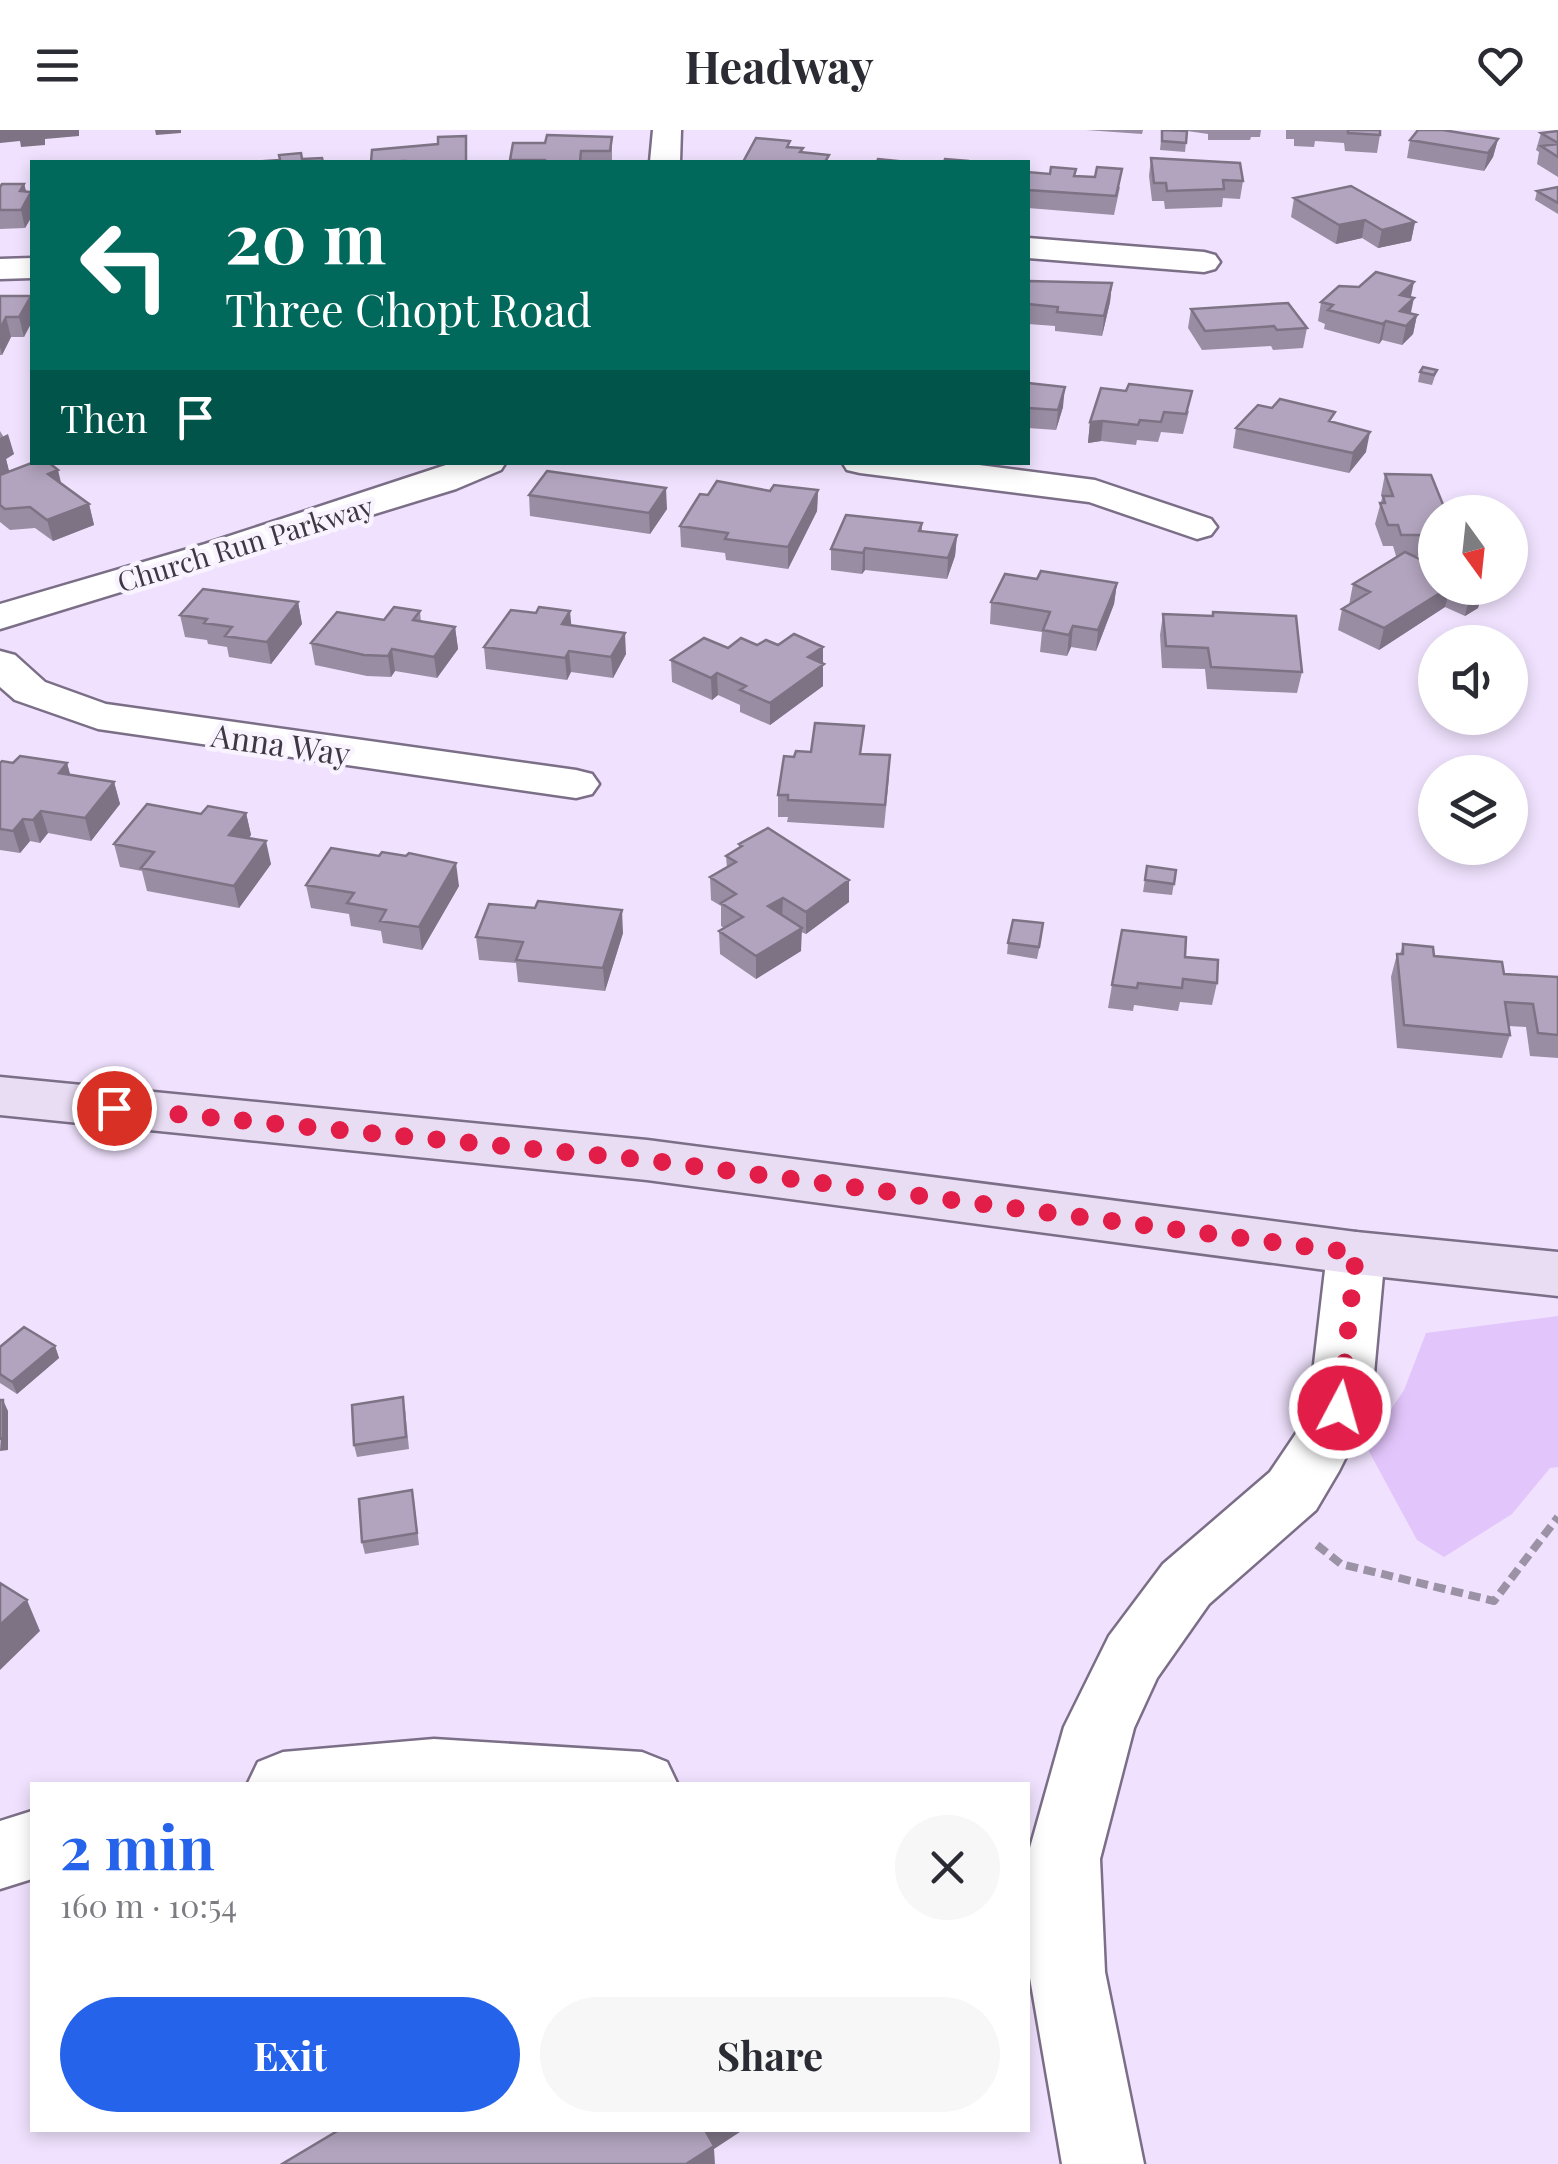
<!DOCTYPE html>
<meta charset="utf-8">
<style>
body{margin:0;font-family:"Playfair Display",serif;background:#f7f7f7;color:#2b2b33;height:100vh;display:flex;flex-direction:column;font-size:38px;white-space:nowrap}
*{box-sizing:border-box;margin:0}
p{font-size:32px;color:#7c7c81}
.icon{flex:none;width:55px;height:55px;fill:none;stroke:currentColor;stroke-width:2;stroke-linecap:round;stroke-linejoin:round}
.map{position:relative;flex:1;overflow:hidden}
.panel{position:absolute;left:30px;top:1652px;width:1000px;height:350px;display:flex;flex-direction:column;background:#fff;border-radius:0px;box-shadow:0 5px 15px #0003}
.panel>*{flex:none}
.hud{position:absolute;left:30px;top:30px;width:1000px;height:305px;border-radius:0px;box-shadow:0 5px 15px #0003;background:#00695c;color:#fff;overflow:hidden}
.needle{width:65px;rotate:165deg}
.tools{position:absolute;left:1418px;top:365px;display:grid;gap:20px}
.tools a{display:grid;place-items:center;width:110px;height:110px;border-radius:50%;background:#fff;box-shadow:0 5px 15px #0003;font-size:50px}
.pin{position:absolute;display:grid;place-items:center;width:85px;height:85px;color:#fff;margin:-42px;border:5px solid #fff;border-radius:50%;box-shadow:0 2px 10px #0007}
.me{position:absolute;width:110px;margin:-55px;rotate:6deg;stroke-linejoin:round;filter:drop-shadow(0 0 8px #0008)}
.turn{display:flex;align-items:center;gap:35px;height:210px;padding:0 30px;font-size:45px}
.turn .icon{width:130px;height:130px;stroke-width:2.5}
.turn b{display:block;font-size:70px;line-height:85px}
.then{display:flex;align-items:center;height:95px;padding:0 30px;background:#0003;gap:20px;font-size:38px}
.round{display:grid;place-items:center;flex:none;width:105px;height:105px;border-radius:52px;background:#f7f7f7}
.summary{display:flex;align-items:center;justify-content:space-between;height:170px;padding:0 30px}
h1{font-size:60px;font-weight:700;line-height:75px;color:#2563eb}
.action{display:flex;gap:20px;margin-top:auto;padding:20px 30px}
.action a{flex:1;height:115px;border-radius:60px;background:#2563eb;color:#fff;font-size:40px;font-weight:700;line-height:115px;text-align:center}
.action a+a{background:#f7f7f7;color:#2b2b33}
header{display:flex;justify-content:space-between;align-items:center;height:130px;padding:0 30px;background:#fff;font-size:45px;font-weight:700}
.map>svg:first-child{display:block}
</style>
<header><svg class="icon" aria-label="menu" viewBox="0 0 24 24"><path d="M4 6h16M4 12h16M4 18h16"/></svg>Headway<svg class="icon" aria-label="heart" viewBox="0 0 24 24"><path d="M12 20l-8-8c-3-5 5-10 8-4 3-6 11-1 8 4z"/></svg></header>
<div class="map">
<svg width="1558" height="2034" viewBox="0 0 1558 2034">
<rect width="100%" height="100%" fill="#f0e2fe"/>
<path fill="#e2c5fb" d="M1558,1186V1337L1550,1338L1512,1384L1444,1427L1417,1410L1366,1316L1404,1260L1426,1203Z"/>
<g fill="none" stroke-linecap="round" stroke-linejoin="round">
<g stroke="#7b6e87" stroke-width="5">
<path id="street" d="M653,0H681L680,32H650Z
M1028,108L1204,122L1215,125L1220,132L1215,139L1204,142L1028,128Z
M32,128V148L0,149V129Z
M455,332H506L501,340L456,359L0,499V474L205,414Z
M842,332H956L1095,350L1211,389L1217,397L1211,405L1197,409L1089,372L860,343L847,340Z
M0,521L15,525L45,552L106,574L576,640L592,644L599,654L592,664L576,668L98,599L15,570L0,557Z
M1356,1102L1376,1108L1385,1123L1371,1277L1339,1341L1316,1380L1209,1474L1157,1548L1134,1598L1100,1729L1105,1842L1144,2034H1062L1029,1842L1028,1725L1064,1597L1109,1506L1163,1434L1270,1342L1295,1305L1309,1277L1327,1123L1336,1108Z
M434,1609L642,1622L667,1632L678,1655H247L258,1632L283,1622Z
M32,1681V1749L0,1759V1691Z"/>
</g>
<g stroke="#7b6e87" stroke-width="5">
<path id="secondary" d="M0,947L647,1010L1356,1102L1558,1122V1166L1356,1144L647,1050L0,985Z"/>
</g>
<path stroke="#9c92a6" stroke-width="8" stroke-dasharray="12 6" stroke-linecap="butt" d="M1317,1415L1341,1434L1494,1471L1558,1387"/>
<use href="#street" fill="#fff" fill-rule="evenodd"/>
<use href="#secondary" fill="#e9ddf4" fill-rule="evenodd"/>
</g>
<path fill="#998da3" d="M1086,0H1143L1142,4Z
M1162,0H1261L1260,7H1251L1250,10H1208V4L1187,1L1185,22L1160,20Z
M1286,0H1380V5L1377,23L1345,21L1344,13L1315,11L1314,17L1294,16V9H1286Z
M1558,1V47L1537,34L1539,22L1536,20L1541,3Z
M612,7V32H511L510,30L545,13Z
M1498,9L1493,27L1484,41L1407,28L1410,10Z
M1151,28L1243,51L1240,69L1223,68L1222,77L1165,79L1164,71H1152L1149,46Z
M1028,42L1075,46L1120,57L1114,85L1028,78Z
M24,54L26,61L31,62L32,86L25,98L0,99V57Z
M1558,57V84L1535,70L1537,61Z
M1294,68L1415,92L1411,111L1378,118L1362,108L1336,114L1291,87Z
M1028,153H1112L1110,172L1102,206L1055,201V196L1028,194Z
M0,166L32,172L24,207H11L2,225H0Z
M1410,167V183L1417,185L1413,204L1402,215L1382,210L1379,214L1324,199L1325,194L1318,191L1321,172Z
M1191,179L1307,198L1303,218L1273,220L1271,216L1202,220L1188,198Z
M1437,240L1432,255L1418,252L1420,242Z
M1028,253L1063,277L1056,300L1028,298Z
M1101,258L1189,281L1183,304L1161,302L1158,312L1137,310L1136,315L1101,311L1088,313L1090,292Z
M1333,293L1366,322L1349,343L1233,318L1236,298Z
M0,301L14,324L6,329L9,341L62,354L89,374L94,395L53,411L35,398L10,400L0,392Z
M1385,344L1435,382V426H1413L1435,458H1483L1478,478L1465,486L1445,477L1379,520L1338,500L1342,479L1349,475L1353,454L1399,426H1396L1393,416H1383L1375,394L1382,368L1381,365Z
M818,360L817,381L788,439L726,430L725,423L681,417L680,396L708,365Z
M529,365L667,379L650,404L530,386Z
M922,393V401L957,405L955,426L947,449L865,440L862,444L831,440V419Z
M1037,449L1117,453L1114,474L1096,521L1071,517L1067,526L1040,522L1042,502L990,494L991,472Z
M298,472L302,494L271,534L229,527L227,517L208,514L207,510L185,507L180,485Z
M420,481L421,492L455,497L458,519L437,548L395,541L391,547L367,546L315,535L311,513L384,490Z
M1163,484L1302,542L1297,563L1207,559L1205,539L1162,538L1160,505Z
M572,495L626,524L613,548L571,542L567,550L486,539L484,517Z
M778,515L823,517V556L770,595L740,582V575L718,565L712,570L672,552L671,530L728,518Z
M1435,586V588H1472L1452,599L1434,589Z
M862,624L889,647L884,698L787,692L788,687H778V665Z
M0,633H67L70,645L114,652L120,674L91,711L48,703L40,713L30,711L20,723L0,720Z
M246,683L251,705L249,708L271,734L239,778L147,761L142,741L120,737L114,714L201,684Z
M739,714L849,750V772L806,804L801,802V821L756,849L720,824L719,801L724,798L721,796V776L711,770L710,747L727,738L726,726L739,718Z
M1147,736L1176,740L1172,765L1143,762Z
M306,755L459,756L422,820L383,813L381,801L351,796L349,784L311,778Z
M623,803L605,861L518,852L516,833L479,830L476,807Z
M1042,805L1037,829L1007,824L1008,813Z
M1403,814L1434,826L1504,844L1558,847V928L1530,926L1526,897L1508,896L1510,905L1502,928L1397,918L1391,847L1397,824H1400Z
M1185,827L1217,853L1212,875L1180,872L1178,881L1134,875L1133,881L1108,878L1112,855Z
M55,1216L59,1228L17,1264L0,1253V1217Z
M405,1279L409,1319L357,1327L354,1315Z
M414,1371L419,1415L365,1424L362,1412Z"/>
<path fill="#7d7385" d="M0,0H79V6L45,9V15L21,17L20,11L0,13Z
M155,0H181V3L156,5Z
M1498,9L1493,27L1484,41L1488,23Z
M24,54L28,68L31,62L32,66V86L25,98L21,80L20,61Z
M1365,90L1362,108L1336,114L1339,95Z
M1415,92L1411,111L1378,118L1382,100Z
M1414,152L1410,171L1400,165Z
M1112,153L1110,172L1102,206L1104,186Z
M31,166L32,192L24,207L19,187Z
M1414,168L1410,187L1400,181Z
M1417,185L1413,204L1402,215L1406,196Z
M6,187L11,207L2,225L0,217V199Z
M1386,191L1382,210L1379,214L1383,194Z
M1065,257L1063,277L1056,300L1058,280Z
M1103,291L1101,311L1088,313L1090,292Z
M1370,302L1366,322L1349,343L1353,323Z
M8,304L14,324L6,329L9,341L0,346V308Z
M58,340L63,361L48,344Z
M666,358L667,379L650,404L649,383Z
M818,360L817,381L788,439V417Z
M89,374L94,395L53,411L47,390Z
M957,405L955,426L947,449L948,428Z
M865,418V440L862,444L863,423Z
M1117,453L1114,474L1096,521L1098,500Z
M1448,458H1450L1445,477L1379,520L1384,498Z
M1483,458L1478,478L1465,486L1470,465Z
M298,472L302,494L271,534L267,512Z
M570,481L572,502L562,494Z
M1073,496L1071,517L1067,526L1069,505Z
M455,497L458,519L437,548L434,527Z
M625,503L626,524L613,548L611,527Z
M823,517V556L770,595V573L808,527Z
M392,519L395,541L391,547L388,526Z
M569,521L571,542L567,550L565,528Z
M717,543L718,565L712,570L711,548Z
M1454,588H1472L1452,599Z
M67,633L73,655L59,643Z
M114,652L120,674L91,711L85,688Z
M41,681L48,703L40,713L33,690Z
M246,683L251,705L234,727L229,705Z
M23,689L30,711L20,723L13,701Z
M266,711L271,734L239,778L234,756Z
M456,733L459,756L422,820L419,797Z
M849,750V772L806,804V782Z
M783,768L782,791L768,776Z
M622,780L623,803L605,861L603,838Z
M802,798L801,821L756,849V826Z
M55,1216L59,1228L17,1264L12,1252Z
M3,1270L8,1281V1320L0,1321Z
M27,1470L40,1501L0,1540V1495Z
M702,2000H743L714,2019L715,2034H686Z"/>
<path fill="#b2a4be" stroke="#7d7385" stroke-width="2.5" d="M1162,0L1187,1L1186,13L1162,11Z
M1348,0H1380V5L1348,3Z
M1418,0H1443L1498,9L1488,23L1410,10Z
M1558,1V13L1541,3Z
M547,5L612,7L610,21H581L580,32H545V30H510L513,13H545Z
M466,6V32H405V31L371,32L372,20L438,14V7Z
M756,8L790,11L787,17L803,18L800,22L829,25L825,32H743Z
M1558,14V27L1541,16Z
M301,23L302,29L322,28L323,32H252L280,30L279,25Z
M1151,28L1240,33L1243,51L1223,50L1224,59L1167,61L1166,53H1154Z
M878,29L907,32H877Z
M945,29L968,31V32H944Z
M1051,37L1076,39L1074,46L1095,47L1097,37L1122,39L1116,66L1028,60V42L1050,44Z
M2,54H24L20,61L31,62L21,80H0V57Z
M1351,56L1415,92L1382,100L1365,90L1339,95L1294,68Z
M1558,57V73L1537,61Z
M1376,142L1414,152L1400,165L1414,168L1400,181L1417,185L1406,196L1386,191L1383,194L1328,180L1333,175L1321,172L1339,156L1359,157Z
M1028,151L1112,153L1104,186L1057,182L1058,177L1028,174Z
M0,166H31L19,187H6L0,199Z
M1288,173L1307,198L1277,200L1274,196L1205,201L1191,179Z
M1423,237L1437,240L1434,245L1420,242Z
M1028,253L1065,257L1058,280L1028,278Z
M1129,254L1192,261L1186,284L1164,282L1161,292L1140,290L1138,295L1103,291L1090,292L1101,258L1126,261Z
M1280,269L1335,282L1329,291L1370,302L1353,323L1236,298L1258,275L1272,278Z
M34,332H48L58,340L48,344L89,374L47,390L30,377L5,379L0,375V345Z
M547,341L666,358L649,383L529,365Z
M1385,344L1431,345L1446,382H1435V405H1401L1398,395H1388L1380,373H1385L1383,366H1393Z
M717,351L770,361L774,355L818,360L788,417L725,409L728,403L680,396L700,364L708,365Z
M846,385L922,393L919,401L957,405L948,428L865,418L863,423L831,419Z
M1405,422L1435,436V458H1448L1384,498L1342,479L1370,462L1353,454Z
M1041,441L1117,453L1098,500L1073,496L1069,505L1043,500L1050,482L991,472L1005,444L1037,449Z
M1454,458H1482L1470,465Z
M203,459L298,472L267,512L225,506L232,497L204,493L207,489L180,485Z
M394,477L420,481L413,490L455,497L434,527L392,519L388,526L364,525L311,513L337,482L384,490Z
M539,477L570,481L562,494L625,503L611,527L569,521L565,528L484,517L511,480L536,483Z
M1213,482L1296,486L1302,542L1211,537L1208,518L1166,516L1163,484L1213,486Z
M794,504L823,517L808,527L824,534L770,573L740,560L746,556L717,543L711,548L671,530L704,508L728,518L741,508L757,515L766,510L778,515Z
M815,593L864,596L860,624L890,625L885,675L788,670V665H778L784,626L794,627L796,621L811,622Z
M20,626L67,633L59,643L114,652L85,688L41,681L33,690L23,689L13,701L0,699V633L2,631L13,633Z
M147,674L201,684L208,676L246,683L229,705L266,711L234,756L141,738L154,722L114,714Z
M768,698L849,750L806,782L783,768L768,776L802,798L756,826L719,801L743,787L721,773L736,764L710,747L736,732L726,726L742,716L739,714Z
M331,718L379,726L382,722L406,726L409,723L456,733L419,797L380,791L386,780L347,773L354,763L306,755Z
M1147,736L1176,740L1174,754L1145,750Z
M538,771L622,780L603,838L516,830L523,812L476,807L489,774L535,778Z
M1013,790L1043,793L1039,817L1008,813Z
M1122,800L1186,807L1185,827L1218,830L1217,853L1183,849L1182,858L1138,853L1137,858L1112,855Z
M1403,814L1433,817L1434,826L1502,832L1504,844L1558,847V905L1538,903L1533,874L1505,872L1510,905L1404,895L1397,824H1403Z
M24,1197L55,1216L12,1252L0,1244V1217Z
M403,1267L406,1307L354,1315L352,1275Z
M0,1270H3V1308L0,1309Z
M412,1360L417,1403L362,1412L359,1369Z
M0,1453L27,1470L0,1495Z
M339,2000H705L714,2016L686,2034H282Z"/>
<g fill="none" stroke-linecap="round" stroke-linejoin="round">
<path stroke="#e11d48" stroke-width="18" stroke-dasharray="0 32.4" d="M114,978L647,1030L1356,1123L1340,1278"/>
</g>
<g text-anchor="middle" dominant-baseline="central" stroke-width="9" stroke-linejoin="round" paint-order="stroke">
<g font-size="28" fill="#3e3843" stroke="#f9f3ff">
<text transform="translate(245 413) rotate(-17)">Church Run Parkway</text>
</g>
<g font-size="32" fill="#3e3843" stroke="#f9f3ff">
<text transform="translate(281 613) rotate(8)">Anna Way</text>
</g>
</g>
</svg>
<div class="tools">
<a><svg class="needle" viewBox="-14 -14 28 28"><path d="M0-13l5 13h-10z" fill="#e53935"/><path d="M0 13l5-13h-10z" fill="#7c7c81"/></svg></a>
<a><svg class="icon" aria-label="sound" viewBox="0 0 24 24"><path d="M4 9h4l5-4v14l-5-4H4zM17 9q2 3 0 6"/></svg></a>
<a><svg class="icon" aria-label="layers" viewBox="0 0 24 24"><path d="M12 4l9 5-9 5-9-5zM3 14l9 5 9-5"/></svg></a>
</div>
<div class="pin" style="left:114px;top:978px;background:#d93025"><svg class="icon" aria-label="arrive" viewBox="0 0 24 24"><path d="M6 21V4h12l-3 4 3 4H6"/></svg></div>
<svg class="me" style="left:1340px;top:1278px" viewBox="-20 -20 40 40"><circle r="17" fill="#e11d48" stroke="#fff" stroke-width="3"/><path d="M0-11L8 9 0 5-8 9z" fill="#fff"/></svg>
<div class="hud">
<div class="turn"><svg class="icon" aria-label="left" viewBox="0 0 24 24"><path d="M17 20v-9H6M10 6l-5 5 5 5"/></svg><div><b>20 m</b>Three Chopt Road</div></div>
<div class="then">Then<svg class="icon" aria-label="arrive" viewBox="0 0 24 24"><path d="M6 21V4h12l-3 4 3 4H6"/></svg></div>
</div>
<section class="panel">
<div class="summary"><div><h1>2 min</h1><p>160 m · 10:54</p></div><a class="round"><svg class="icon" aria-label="close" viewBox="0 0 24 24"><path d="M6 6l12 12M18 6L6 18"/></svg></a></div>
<div class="action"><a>Exit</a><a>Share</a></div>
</section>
</div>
